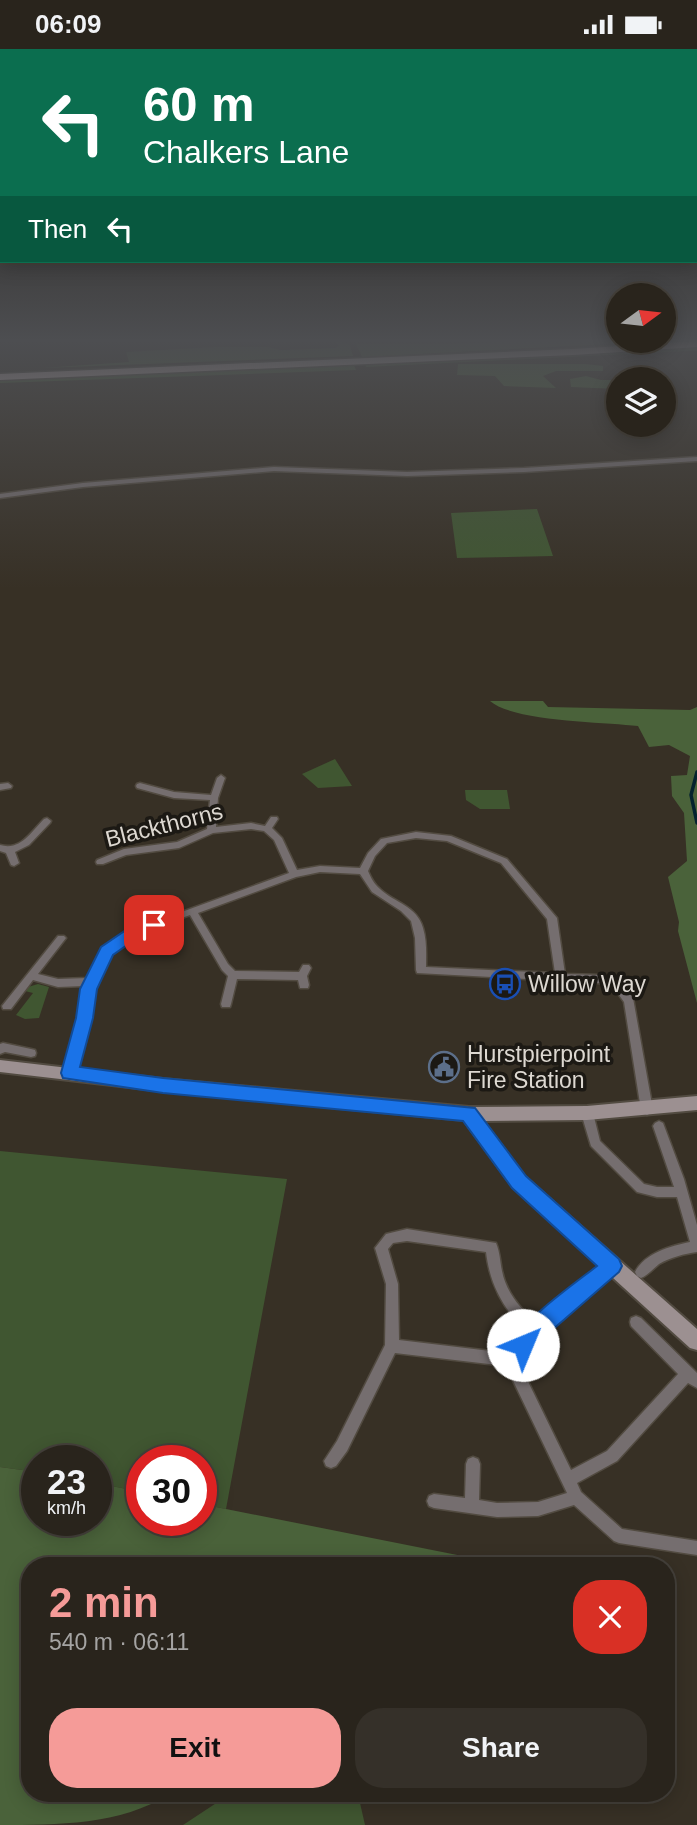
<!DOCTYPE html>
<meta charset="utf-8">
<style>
body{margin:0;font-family:Helvetica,sans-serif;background:#353029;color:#f1f3f6;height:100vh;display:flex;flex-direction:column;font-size:26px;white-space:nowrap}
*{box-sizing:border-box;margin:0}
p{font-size:23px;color:#a5a4a3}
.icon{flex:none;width:38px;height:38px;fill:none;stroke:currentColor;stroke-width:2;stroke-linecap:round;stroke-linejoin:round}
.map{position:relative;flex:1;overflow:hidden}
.details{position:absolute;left:21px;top:1508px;width:654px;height:245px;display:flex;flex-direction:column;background:#29241c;border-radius:28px;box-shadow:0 4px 18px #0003,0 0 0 2px #45413b}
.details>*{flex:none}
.hud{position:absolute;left:0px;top:0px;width:698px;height:214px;box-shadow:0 4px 18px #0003,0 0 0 2px #45413b;background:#0b6e4f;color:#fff;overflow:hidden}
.needle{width:46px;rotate:75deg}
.controls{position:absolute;left:606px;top:234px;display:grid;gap:14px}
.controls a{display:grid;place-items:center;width:70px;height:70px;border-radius:50%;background:#29241c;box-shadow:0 4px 18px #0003,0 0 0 2px #45413b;font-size:35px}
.speed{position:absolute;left:21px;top:1396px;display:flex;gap:14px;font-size:35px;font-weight:700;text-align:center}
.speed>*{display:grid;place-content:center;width:91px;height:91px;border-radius:50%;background:#29241c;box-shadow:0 4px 18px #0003,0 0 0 2px #45413b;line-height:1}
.speed small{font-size:18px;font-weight:400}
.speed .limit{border:10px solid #d22;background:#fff;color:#111}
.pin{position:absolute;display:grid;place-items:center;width:60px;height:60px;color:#fff;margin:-30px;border-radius:14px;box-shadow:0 4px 10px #0006}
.me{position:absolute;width:77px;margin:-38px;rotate:45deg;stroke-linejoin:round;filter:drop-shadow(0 0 5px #0008)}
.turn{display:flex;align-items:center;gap:24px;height:147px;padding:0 28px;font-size:32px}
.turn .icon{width:91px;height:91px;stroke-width:2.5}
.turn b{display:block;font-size:49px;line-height:60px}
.then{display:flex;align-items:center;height:66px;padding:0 28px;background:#0003;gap:14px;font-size:26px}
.round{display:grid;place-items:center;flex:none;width:74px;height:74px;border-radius:28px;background:#353029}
.head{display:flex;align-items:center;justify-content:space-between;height:119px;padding:0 28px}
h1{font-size:42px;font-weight:700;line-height:52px;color:#f59b98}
.action{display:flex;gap:14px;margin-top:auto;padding:14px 28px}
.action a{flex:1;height:80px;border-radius:28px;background:#f59b98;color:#111;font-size:28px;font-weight:700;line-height:80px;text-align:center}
.action a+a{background:#353029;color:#f1f3f6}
.status{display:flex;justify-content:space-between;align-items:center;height:49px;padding:0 35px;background:#29241c;direction:ltr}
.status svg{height:19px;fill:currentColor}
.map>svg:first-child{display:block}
</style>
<div class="status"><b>06:09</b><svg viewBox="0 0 49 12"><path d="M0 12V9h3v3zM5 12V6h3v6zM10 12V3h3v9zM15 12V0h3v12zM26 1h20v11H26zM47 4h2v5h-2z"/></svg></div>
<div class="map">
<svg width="697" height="1776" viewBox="0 0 697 1776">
<rect width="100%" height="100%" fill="#373025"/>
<path fill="#405631" d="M537,460L553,507L457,509L451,464Z
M335,710L352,737L318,739L302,725Z
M465,741H507L510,760H480L466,751Z
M38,935L49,938L39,969L25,970L16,966L33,944L25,942L28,938Z
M0,1102L287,1130L226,1460L201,1455V1412H142V1443L96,1434V1412H37V1423L0,1418Z
M230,1745H358L365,1776H183Z"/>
<path fill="#4a623a" d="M340,291L350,296L353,307L42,319L129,313L126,303L214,298H268L281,301L335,299L339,297L336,292Z
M542,291H685L362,308L356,295H455Z
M697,297V302H688L366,318L365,314Z
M353,314L356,321L0,334V330Z
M458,315H586L603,317V322H556L543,327L556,339L504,337L495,327L457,326Z
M586,327L601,331H618V340L571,338L570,330Z
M490,652H543L548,658L690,661L697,658V954L678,882L679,873L668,828L687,812L684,764L672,747L671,727L687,726L690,707L669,696L649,698L638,677C604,673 514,673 490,652Z
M0,1418L37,1423V1472H96V1434L142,1443V1472H201V1455L513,1517H30V1745H169C122,1776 56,1776 0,1776Z"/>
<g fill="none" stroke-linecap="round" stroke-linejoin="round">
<path stroke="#05232e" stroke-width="3.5" d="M697,723L691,746L697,774"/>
<g stroke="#524b41" stroke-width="3">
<path id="street" d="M697,408V412L524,423L407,427L274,422L83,438L0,449V445L83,434L274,418L407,423L524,419Z
M221,726L225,729L218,749L216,778L251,774L265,777L271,768H277L278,770L272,779L282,789L297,821L320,817L360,819L368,804L381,790L416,783L451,787L507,810L557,869L565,925L599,926L622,933L633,949L653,1061L651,1064L647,1066L643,1064L641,1061L624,953L614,939L599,934L417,924L416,921L415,889L411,872L401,862L372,843L360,825L320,823L296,828L198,864L228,915L235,922L299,923L303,916H309L311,919L307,927L309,936L308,939H300L298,931L237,930L231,955L230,958H222L221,955L228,927L222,921L190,866L138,885L110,904L93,940L89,969L75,1024L74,1027L70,1028L66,1027L65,1024L79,969L84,937L58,938L33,931L11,960H3L2,957L58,887H64L66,889L38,925L58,930L88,929L103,899L132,881L289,824L274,791L264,782L251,780L213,784L179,799L126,806L103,815H97L96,813L97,811L124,800L177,793L207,780L210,751L174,749L137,739L136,737L137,735L140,734L174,743L211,746L217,729ZM416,789L447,792L501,814L547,870L555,924L426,918C426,905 427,892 423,879C417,857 395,854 380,840C374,835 371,829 368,822L375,807L387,794Z
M8,734L12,737L11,739L0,741V735Z
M47,769L51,772L50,774L29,796L15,803L19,814L14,817L11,816L6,804L0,802V796C21,802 31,783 44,770Z
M3,994L31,1000L35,1001L36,1004L35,1007L31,1008L5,1003L0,1005V995Z
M587,1059L591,1061L593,1064L600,1092L644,1135L657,1138H674L653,1077L655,1074L659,1072L663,1074L684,1130L697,1176V1203C684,1205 671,1208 659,1215C653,1220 648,1226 641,1229L637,1227L635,1223C645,1204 670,1197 690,1193L677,1148H657L637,1143L591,1097L581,1064L583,1061Z
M407,1180L496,1194C500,1203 500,1213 502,1222C506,1243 520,1259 535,1273L607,1213L611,1211L615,1213L617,1217L615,1221L540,1286L518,1312L571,1421L607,1402L678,1325L631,1277L630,1273L631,1269L636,1267L641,1269L697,1324V1339L688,1334L617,1412L577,1434L581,1443L622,1480L697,1492V1506L619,1494L614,1492L574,1456L538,1467L497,1468L434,1459L429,1457L427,1452L429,1447L434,1445L465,1449L466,1415L468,1410L473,1408L478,1410L480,1415L479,1451L497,1454L538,1453L567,1444L506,1317L395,1304L347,1402L336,1417L331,1419L326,1417L324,1412L337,1392L385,1296L386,1235L375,1199L386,1185ZM407,1192L486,1203C490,1236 503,1259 526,1282L507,1304L399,1291L398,1235L388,1200L393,1194Z"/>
</g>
<g stroke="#524b41" stroke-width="4">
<path id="secondary" d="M0,1011L163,1030L469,1058L587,1057L697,1047V1061L587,1071L483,1072L525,1128L697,1280V1301L690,1299L513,1138L464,1071L163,1042L0,1023Z"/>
</g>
<g stroke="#524b41" stroke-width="3">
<path id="highway" d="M697,292V298L573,306L0,331V325L573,300Z"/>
</g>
<use href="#street" fill="#756e6f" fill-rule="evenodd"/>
<use href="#secondary" fill="#9c9091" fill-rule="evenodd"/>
<use href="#highway" fill="#d4c1c4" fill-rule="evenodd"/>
</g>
<linearGradient id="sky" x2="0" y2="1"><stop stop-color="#1e1a14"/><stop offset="0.54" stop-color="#4d4e51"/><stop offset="1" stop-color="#4d4e51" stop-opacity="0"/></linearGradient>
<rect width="697" height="540" fill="url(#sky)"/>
<path fill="#1a73e8" stroke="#114b97" stroke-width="2" d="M154,870L160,872L162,876L160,880L140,887L113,906L97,940L93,969L80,1018L163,1029L475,1059L526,1127L619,1210L622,1217L619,1223L543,1289L530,1304L523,1307L515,1304L512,1296C522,1271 574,1235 597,1217L512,1139L463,1072L163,1044L63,1029L61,1024L76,969L80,940L101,898L129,879Z"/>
<defs>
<g id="bus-ring" transform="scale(1.575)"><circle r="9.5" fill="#1c1914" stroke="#1a4fb4" stroke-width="1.5"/><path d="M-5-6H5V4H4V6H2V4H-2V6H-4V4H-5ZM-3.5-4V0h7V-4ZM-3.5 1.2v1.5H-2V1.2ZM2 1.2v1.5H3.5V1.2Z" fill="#1a4fb4"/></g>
<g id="civic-ring" transform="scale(1.575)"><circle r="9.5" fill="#1c1914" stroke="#5c6f8a" stroke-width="1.5"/><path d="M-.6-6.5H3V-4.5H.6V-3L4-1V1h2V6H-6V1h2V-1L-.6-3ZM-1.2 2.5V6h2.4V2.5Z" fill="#5c6f8a"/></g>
</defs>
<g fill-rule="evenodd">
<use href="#bus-ring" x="505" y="935"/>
<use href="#civic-ring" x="444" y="1018"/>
</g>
<g text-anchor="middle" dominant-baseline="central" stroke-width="7" stroke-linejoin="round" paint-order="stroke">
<g font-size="23" fill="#ddd8d1" stroke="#1c1914">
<text transform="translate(164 776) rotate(-14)">Blackthorns</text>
</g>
<g font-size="23" fill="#ddd8d1" stroke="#1c1914" text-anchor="start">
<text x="528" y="935">Willow Way</text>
<text x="467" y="1005">Hurstpierpoint<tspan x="467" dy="26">Fire Station</tspan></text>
</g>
</g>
</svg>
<div class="controls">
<a><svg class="needle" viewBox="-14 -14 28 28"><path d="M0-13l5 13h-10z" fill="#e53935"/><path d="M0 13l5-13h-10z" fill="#a5a4a3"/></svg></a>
<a><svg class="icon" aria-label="layers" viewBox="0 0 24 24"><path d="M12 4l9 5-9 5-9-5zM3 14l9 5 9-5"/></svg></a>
</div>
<div class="speed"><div>23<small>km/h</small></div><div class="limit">30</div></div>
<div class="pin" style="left:154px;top:876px;background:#d93025"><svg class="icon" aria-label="arrive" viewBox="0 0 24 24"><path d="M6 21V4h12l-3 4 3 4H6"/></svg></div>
<svg class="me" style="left:523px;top:1296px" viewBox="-20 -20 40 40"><circle r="19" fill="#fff"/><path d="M0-13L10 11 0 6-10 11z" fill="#1a73e8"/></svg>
<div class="hud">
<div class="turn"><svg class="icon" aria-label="left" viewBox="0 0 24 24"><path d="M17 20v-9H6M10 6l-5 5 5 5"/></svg><div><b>60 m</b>Chalkers Lane</div></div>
<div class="then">Then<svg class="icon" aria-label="left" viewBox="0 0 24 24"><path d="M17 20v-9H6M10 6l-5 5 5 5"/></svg></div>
</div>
<section class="details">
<div class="head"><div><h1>2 min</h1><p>540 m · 06:11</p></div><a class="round" style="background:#d93025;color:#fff"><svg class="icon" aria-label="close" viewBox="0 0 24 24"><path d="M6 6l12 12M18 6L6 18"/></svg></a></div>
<div class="action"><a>Exit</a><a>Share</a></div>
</section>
</div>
